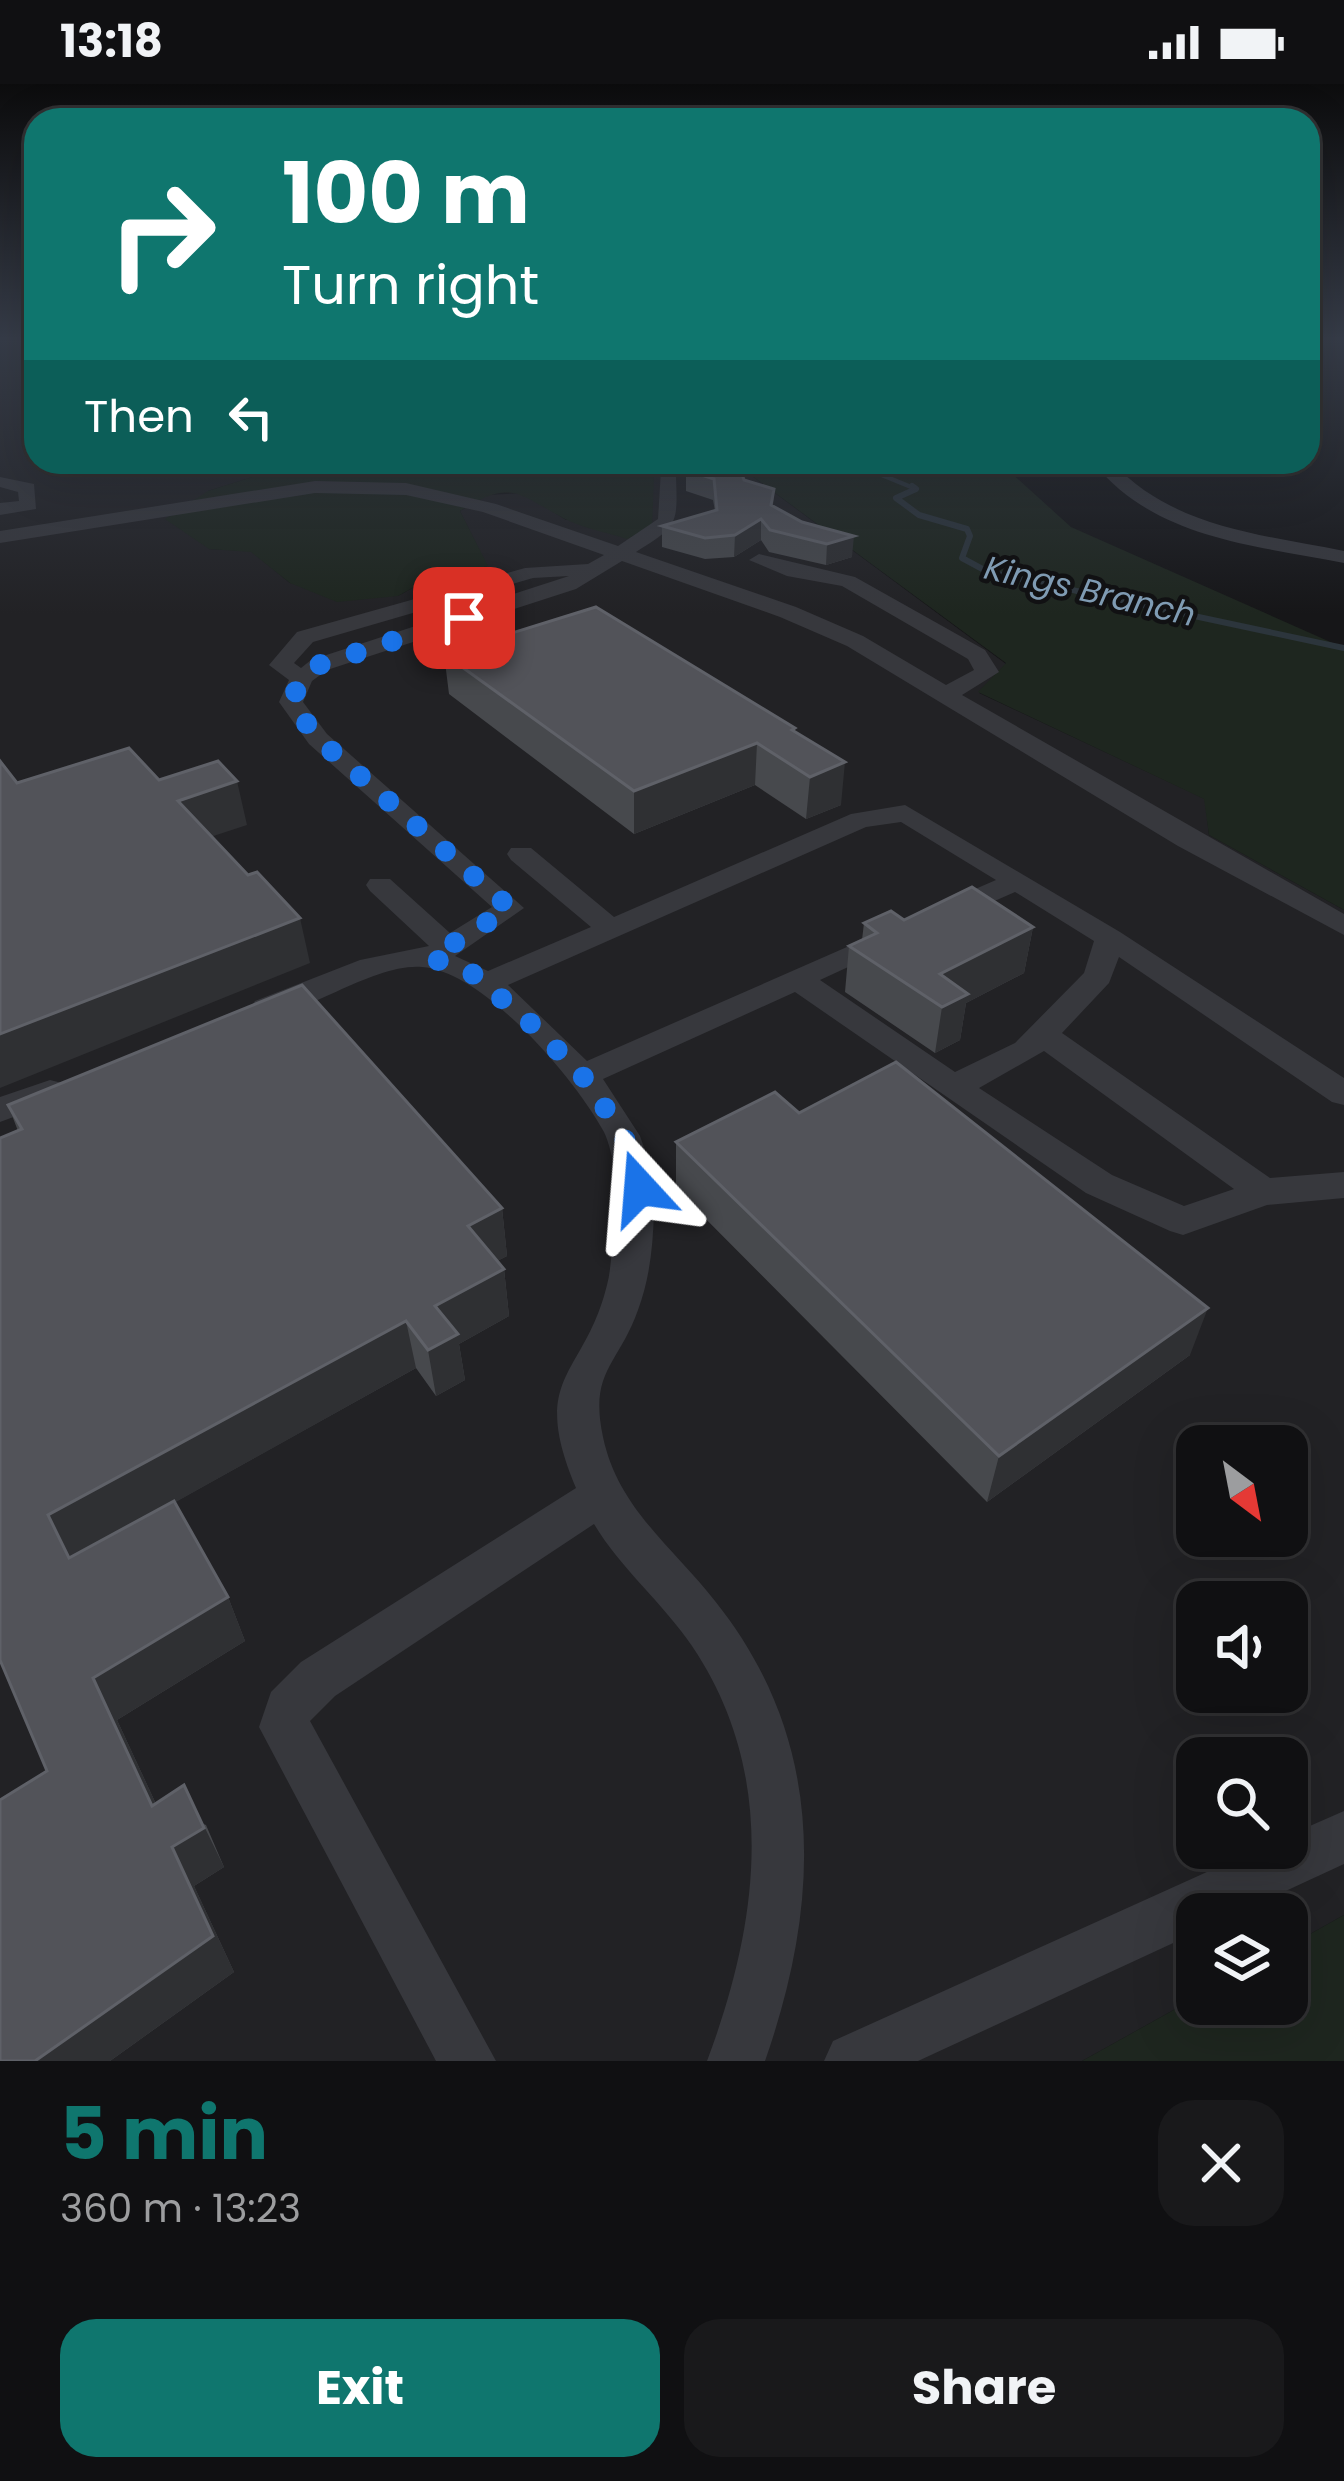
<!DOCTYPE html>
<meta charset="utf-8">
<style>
body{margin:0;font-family:Poppins,sans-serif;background:#19191b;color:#f1f3f6;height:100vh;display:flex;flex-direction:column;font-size:45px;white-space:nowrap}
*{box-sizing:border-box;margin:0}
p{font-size:39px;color:#9c9d9f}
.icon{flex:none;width:66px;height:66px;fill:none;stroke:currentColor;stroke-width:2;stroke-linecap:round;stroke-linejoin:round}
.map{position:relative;height:1977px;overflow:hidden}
.sheet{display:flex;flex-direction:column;background:#101012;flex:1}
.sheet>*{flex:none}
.hud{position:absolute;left:24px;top:24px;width:1296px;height:366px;border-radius:36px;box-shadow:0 12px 48px #0002,0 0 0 3px #303032;background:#0f766e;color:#fff;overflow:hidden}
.needle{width:78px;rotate:148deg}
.controls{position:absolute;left:1176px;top:1341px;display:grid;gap:24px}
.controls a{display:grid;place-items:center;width:132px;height:132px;border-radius:24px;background:#101012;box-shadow:0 12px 48px #0002,0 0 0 3px #303032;font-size:60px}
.pin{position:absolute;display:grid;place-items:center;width:102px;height:102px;color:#fff;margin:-51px;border-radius:24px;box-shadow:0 6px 18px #0006}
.me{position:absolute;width:132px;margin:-66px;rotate:341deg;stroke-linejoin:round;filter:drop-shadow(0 0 9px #0008)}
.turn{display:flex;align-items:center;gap:42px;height:252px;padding:0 60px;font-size:54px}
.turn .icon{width:156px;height:156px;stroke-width:2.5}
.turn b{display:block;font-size:84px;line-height:102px}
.then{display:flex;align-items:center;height:114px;padding:0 60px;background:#0003;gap:24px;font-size:45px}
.round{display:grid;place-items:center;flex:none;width:126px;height:126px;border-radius:36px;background:#19191b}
.head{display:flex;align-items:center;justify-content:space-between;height:204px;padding:0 60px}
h1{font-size:72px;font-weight:700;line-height:90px;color:#0f766e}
.primary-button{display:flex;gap:24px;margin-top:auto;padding:24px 60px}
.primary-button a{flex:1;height:138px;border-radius:36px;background:#0f766e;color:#fff;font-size:48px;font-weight:700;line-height:138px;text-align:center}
.primary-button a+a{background:#19191b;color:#f1f3f6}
.status{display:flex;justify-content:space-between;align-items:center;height:84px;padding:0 60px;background:#101012;direction:ltr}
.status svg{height:33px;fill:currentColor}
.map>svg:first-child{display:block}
</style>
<div class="status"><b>13:18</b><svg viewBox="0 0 49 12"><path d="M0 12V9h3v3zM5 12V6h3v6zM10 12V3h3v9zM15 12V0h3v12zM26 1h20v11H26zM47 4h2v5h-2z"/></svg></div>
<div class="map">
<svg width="1344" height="1977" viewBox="0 0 1344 1977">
<rect width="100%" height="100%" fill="#161618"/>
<path fill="#222225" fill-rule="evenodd" d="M0,253H36V378H262L275,386L208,407L209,465L251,467L290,499L398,512L423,498L487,482L460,427L487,411L524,409L566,436L654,392L650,378H733L1006,580L979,609L1205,715L1209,751L1344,826V1831L1287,1863V1830H1197V1913L1082,1977H0ZM1197,1362H1287V1452H1197ZM1197,1518H1287V1608H1197ZM1197,1674H1287V1764H1197Z"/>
<path fill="#1e261f" d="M262,378H650L654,392L652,444L627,455C606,448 582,444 563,434C517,409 511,395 460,427L488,482L423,498L398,512L337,518L290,499L251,468L209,465L165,435L208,407L274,386Z
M733,378H999L1071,443L1344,564V826L1209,751L1204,715L978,608L1006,579Z
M1344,1831V1977H1082L1197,1913V1920H1287V1863Z"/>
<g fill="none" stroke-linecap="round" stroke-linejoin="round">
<path stroke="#2c353c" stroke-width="4.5" d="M850,378L916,405"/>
<path stroke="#2c353c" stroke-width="6" d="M912,402L916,405L896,414L919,431L967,445L970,452L962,474L988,488L1344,564"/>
<path fill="#37383d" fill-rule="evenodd" d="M26,253H36V257L28,256Z
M694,378L720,379L676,393C678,442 677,442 636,468L796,523L863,552L946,601L974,586L968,575L842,502L787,492L749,476L759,470L855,493L985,566L999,588L962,611L1344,830V851L1178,762L847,562L780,533L622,477L576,505L327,586L312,597L303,618L327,650L524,824L455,872L488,887L591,843L511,776L507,770L511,764H531L614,833L851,730L905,721L1120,848L1344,994V1021L1332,1018L1119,873L1109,899L1062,949L1270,1094L1344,1088V1114L1267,1121L1183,1151L1170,1147L1086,1109L795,908L603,995L640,1052L658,1104L653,1113L644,1116L654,1127C653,1161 650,1194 638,1226C618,1282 589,1287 603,1353C618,1424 672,1462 715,1517C827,1657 821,1817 765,1977H707C759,1839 779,1691 692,1562C663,1519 621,1485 594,1440L335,1612L310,1637L496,1977H436L259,1643L271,1608L301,1578L576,1404C528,1290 584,1294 607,1201C614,1175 610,1140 623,1117L632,1115C614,1101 614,1069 604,1048C576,996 484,887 422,883C369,879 293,941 255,931L250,924L255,917L360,876L429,862L370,807L366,801L370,795H390L450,849L492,823L309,660L279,618L289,596L269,581L297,548L525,484L588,480L604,471L483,428L406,411L315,409L0,459V447L315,397L406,399L496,420L618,462L658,435L661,386ZM569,492L311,576L301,584L294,579L313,558L533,494ZM901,738L996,796L936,822L932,828L936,834H956L1015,808L1094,857L1084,889L1015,959L955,988L820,896L898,860L903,854L888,845L587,977L508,901L866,743ZM1044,967L1234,1105L1184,1122L1112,1091L979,1004Z
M1093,378H1112C1173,444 1260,450 1344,467V479C1254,461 1154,455 1093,378Z
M0,393L34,400L36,425L0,431V419L19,417L18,408L0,403Z
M50,996L62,999L67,1007L62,1015L0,1038V1013Z
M1344,1727V1780L1236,1830H1197V1848L918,1977H824L833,1957L1260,1764H1287V1752Z"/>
</g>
<path fill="#47494d" d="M686,386L744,396L774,405L773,422L852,473L826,481L769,468L761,456L734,473L705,475L662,463V442L715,427L713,416L686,407Z
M444,570L795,644V648L841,721L806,735L755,701L634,750L449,610Z
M904,836L1033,843L1024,889L966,919L960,956L935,969L845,908L849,862L862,856L864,839Z
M8,1021L502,1124L507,1172L497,1177L504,1185L509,1232L459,1260L465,1296L436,1312L416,1284L175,1418L228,1513L245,1557L117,1636L156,1720L206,1741L224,1783L194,1802L234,1888L110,1977H0L47,1687L18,1047Z
M799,1029L1190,1271L987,1418L676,1105V1058Z"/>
<path fill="#2f3033" d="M761,435V456L734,473L735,451Z
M854,452L852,473L826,481L827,460Z
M757,659L755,701L634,750V707Z
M845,678L841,721L806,735L810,693Z
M237,697L247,741L189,760L178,717Z
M300,834L310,879L0,1004V950Z
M1033,843L1024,889L966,919L960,956L935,969L942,923L940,890Z
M502,1124L507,1172L474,1189L468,1142Z
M504,1185L509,1232L459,1260L465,1296L436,1312L428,1266L435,1222Z
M1208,1224L1190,1271L987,1418L999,1372Z
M406,1237L416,1284L72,1476L69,1474L48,1431Z
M228,1513L245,1557L117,1636L175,1761L152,1722L93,1594Z
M184,1701L224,1783L194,1802L234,1888L110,1977H35L172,1763Z"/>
<path fill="#525359" stroke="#5f6168" stroke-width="3" d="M696,378H735L739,381L744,396L774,405L771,421L802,438L854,452L827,460L770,446L761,435L735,451L705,454L662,442L717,426L714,395L686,386Z
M596,523L795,644L792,646L845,678L810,693L757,659L634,707L444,570Z
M129,664L159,696L218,677L237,697L178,717L248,791L257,788L300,834L0,950V677L17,699Z
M972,803L1033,843L940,890L968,910L942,923L849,862L877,849L864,839L891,827L904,836Z
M302,901L502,1124L468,1142L504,1185L435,1222L458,1250L428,1266L406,1237L48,1431L69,1474L174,1417L228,1513L93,1594L152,1722L184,1701L204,1744L172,1763L213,1852L35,1977H0V1716L47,1687L0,1576V1054L22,1045L8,1021Z
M896,978L1208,1224L999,1372L676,1058L775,1008L799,1029Z"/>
<linearGradient id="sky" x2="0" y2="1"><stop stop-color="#0c0c0d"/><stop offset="0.48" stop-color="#363c48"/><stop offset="1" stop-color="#363c48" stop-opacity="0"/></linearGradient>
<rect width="1344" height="530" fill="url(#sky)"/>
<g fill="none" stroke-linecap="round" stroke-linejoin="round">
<path stroke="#1a73e8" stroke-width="21" stroke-dasharray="0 37.8" d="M464,534L319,581L302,594L291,618L318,655L510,824L430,874L467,885L536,944L588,998L624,1053L640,1104"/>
</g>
<g text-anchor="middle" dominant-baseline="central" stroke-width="9" stroke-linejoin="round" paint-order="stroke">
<g font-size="33" font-style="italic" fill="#7f9bb3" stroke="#111113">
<text transform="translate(1090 507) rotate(13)">Kings Branch</text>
</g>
</g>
</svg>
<div class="controls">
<a><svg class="needle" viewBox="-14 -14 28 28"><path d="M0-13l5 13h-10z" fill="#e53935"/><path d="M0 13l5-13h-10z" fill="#9c9d9f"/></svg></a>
<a><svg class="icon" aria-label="sound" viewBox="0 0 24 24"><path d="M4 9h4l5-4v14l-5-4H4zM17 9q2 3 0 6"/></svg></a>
<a><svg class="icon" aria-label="search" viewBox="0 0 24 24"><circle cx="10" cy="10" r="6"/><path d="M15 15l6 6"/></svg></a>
<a><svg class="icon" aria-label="layers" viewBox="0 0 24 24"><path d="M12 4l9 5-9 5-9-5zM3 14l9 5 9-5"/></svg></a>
</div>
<div class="pin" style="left:464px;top:534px;background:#d93025"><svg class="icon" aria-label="arrive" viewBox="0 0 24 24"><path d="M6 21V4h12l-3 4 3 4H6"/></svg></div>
<svg class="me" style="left:640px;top:1104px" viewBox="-20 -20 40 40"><path d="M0-17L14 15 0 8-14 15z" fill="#1a73e8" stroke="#fff" stroke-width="4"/></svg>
<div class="hud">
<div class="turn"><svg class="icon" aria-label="right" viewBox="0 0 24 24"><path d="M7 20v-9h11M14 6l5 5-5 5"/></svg><div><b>100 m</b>Turn right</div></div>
<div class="then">Then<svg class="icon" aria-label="left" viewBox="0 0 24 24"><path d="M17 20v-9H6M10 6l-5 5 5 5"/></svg></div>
</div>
</div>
<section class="sheet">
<div class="head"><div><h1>5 min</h1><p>360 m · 13:23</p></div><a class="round"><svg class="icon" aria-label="close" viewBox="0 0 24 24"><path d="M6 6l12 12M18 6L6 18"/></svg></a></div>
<div class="primary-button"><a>Exit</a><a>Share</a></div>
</section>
